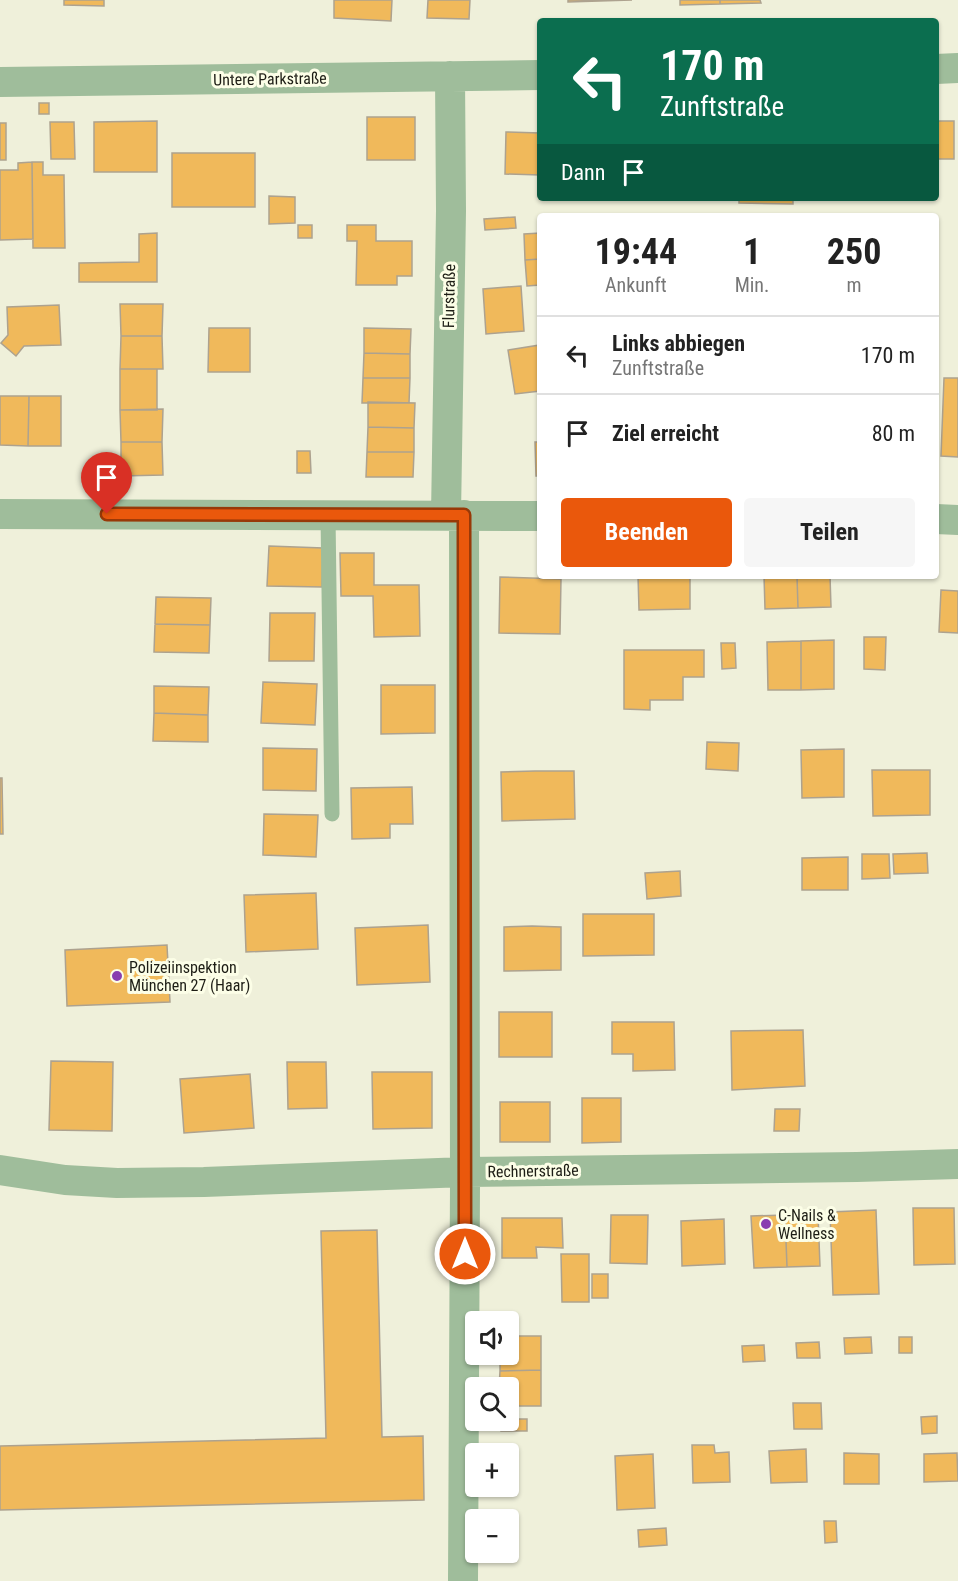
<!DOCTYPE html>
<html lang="de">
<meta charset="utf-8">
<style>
body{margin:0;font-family:"Roboto Condensed",sans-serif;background:#f6f6f6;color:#222;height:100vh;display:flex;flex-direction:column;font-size:22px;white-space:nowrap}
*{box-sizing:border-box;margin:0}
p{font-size:20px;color:#767676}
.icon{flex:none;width:33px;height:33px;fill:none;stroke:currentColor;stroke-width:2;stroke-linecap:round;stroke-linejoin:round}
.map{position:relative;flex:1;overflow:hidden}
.details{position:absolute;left:537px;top:213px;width:402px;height:366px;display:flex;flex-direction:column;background:#fff;border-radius:6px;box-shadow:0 2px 4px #0004}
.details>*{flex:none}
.top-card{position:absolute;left:537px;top:18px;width:402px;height:183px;border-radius:6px;box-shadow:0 2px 4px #0004;background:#0b6e4f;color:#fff;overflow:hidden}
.buttons{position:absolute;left:465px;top:1311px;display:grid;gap:12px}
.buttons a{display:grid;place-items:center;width:54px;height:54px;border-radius:6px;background:#fff;box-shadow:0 2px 4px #0004;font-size:30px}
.pin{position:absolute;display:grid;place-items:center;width:51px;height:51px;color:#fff;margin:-62px -26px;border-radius:50% 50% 50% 0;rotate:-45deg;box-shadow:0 0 6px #0007}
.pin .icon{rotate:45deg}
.me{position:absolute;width:66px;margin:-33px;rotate:0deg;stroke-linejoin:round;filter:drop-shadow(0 0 4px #0008)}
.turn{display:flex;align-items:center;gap:21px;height:126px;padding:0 24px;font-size:27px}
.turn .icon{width:78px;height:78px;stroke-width:2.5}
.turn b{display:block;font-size:42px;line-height:51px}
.then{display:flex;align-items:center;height:57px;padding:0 24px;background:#0003;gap:12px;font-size:22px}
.eta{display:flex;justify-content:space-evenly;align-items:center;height:102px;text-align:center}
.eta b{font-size:36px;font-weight:700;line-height:42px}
.primary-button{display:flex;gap:12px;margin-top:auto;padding:12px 24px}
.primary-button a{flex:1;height:69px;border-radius:6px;background:#ea580c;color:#fff;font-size:24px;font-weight:700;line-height:69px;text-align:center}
.primary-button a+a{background:#f6f6f6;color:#222}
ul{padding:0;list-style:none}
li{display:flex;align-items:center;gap:18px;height:78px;padding:0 24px;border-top:2px solid #e0e0e0}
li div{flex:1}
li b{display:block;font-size:22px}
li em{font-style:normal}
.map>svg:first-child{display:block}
</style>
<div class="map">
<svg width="958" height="1581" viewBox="0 0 958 1581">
<rect width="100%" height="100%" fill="#eff0da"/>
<path fill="#f0b95b" stroke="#ada28f" stroke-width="1.5" d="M64,0H104V6L64,5Z
M334,0H392L391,21L334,18Z
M428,0H470L469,19L427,18Z
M568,0H632L568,2Z
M680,0H720V4L680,5Z
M720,0H760L761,3L720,4Z
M39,103H49V114H39Z
M367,117H415V160H367Z
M157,121V172H94V122Z
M936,121H954V159H936Z
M50,122H74L75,159H51Z
M0,123H6V160H0Z
M506,132L540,133V175L505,174Z
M172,153H255V207H172Z
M32,162L33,239L0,240V170H18V163Z
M32,162H43V175H64L65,248H33Z
M269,196L295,197V223L269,224Z
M739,198H793V204L739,203Z
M515,217L516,228L485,230L484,219Z
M298,225H312V238H298Z
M347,225H376V241H412V276H397V285H356L357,241H347Z
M157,233V282H79V263L139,262V234Z
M540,233V259L525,260L524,234Z
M540,259V285L527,286L525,260Z
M521,286L524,331L486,334L483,289Z
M120,304H163L162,336H121Z
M59,305L61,345L24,346L16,356L1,343L8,335L7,307Z
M209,328H250V372H208Z
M364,328L411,329L410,354L364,353Z
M121,336H162L163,369H120Z
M540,345V391L515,394L508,350Z
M364,353L410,354V378H363Z
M120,369H157V410H120Z
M363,378H410L409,403H362Z
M944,378H958V457L941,456Z
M0,396H29L28,446L0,445Z
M29,396H61V446H28Z
M368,402L415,403L414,428L368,427Z
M163,409L162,442H121L120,410Z
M368,427L414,428V452H367Z
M121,442H162L163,475L121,476Z
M535,442H540V476H536Z
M297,451H310L311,473H297Z
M367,452H414L413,477H366Z
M269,546L323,548L322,587L267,586Z
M340,553H374V585H419L420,636L374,637L373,596H341Z
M638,576H690V609L639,610Z
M764,576H797L798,608L765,609Z
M797,576H830L831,607L798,608Z
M500,577L561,579L560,634L499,633Z
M941,590L958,591V633L939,632Z
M156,597L211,598L210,625L155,624Z
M270,613H315L314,661H269Z
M155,624L210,625L209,653L154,652Z
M864,637H886L885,670L864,669Z
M834,640V689L801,690V641Z
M801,641V690H768L767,642Z
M721,643H735L736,668L722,669Z
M624,650H704V677H683V700H650V710L624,709Z
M263,682L317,684L315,725L261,723Z
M381,685H435V733L381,734Z
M154,686L209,687L208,715L154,713Z
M154,713L208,715V742L153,741Z
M707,742L739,743L738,771L706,769Z
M263,748L317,749L316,791L263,790Z
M844,749V797L802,798L801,750Z
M872,770H930V815L873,816Z
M535,771H574L575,819L502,821L501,772Z
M0,778H2L3,834H0Z
M412,787L413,824H390V838L352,839L351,788Z
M264,814L318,815L316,857L263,855Z
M927,853L928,873L894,874L893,854Z
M862,854H889L890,878L862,879Z
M848,857V890H802V858Z
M680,871L681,896L647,899L645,873Z
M316,893L318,949L246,952L244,895Z
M583,914H654V955L583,956Z
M428,925L430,982L357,985L355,928Z
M532,926L561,927V970L504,971V927Z
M167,945L170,1002L67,1006L65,950Z
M499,1012H552V1057H499Z
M612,1022H674L675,1070L633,1071V1054H612Z
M803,1030L805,1086L732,1090L731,1031Z
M51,1061L113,1062L112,1131L49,1130Z
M287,1062H326L327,1108L288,1109Z
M372,1072H432V1128L373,1129Z
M250,1074L254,1128L184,1133L180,1079Z
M582,1098H621V1142L582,1143Z
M500,1102H550V1142H500Z
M775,1109H800L799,1131H774Z
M913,1208H954L955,1264L914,1265Z
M876,1210L879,1294L833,1295L830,1212Z
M802,1214H818L820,1266L787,1267L785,1215Z
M611,1215H648L647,1264L610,1263Z
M785,1215L787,1267L754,1268L751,1216Z
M502,1218H562L563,1248L536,1247L537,1258H502Z
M724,1219L725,1264L682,1266L681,1221Z
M377,1230L382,1437L423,1436L424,1500L0,1510V1446L326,1438L321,1231Z
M561,1254H589V1302H562Z
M592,1274H608V1298H592Z
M508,1336H541V1370L500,1371V1354H508Z
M871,1337L872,1353L845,1354L844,1338Z
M899,1337H912V1353H899Z
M819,1342L820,1358H797L796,1343Z
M764,1345L765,1361L743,1362L742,1346Z
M541,1370V1406H508V1388H499L500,1371Z
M793,1403H821L822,1429H794Z
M937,1416V1433L922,1434L921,1417Z
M508,1419H527V1431H501V1420H508Z
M692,1445H714L715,1453L729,1452L730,1482L693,1483Z
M806,1449L807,1482L771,1483L769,1451Z
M844,1453L879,1454V1484H844Z
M957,1453L958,1481L924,1482V1454Z
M653,1454L655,1508L617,1510L615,1456Z
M824,1521H836L837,1542L825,1543Z
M666,1528L667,1545L639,1547L638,1530Z"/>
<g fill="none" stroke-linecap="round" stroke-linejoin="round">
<path stroke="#9fbd9b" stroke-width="15" d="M328,515L332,814"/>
<path stroke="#9fbd9b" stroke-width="30" d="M936,69L958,68
M0,82L540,75
M0,514L540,516
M446,515L451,211L450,76
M936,519L958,520
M0,1170L65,1180L117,1183L204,1182L465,1172L857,1167L958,1164
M463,1581L465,1185L464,515"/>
</g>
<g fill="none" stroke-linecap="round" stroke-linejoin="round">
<g stroke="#983908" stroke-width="15">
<path id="route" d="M107,514L464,515L465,1254"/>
</g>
<use href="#route" stroke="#ea580c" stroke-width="10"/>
</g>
<g fill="#893eb0" stroke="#fcfee7" stroke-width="2">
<circle cx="117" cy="976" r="6"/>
<circle cx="766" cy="1224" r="6"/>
</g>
<g text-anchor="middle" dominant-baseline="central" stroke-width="6" stroke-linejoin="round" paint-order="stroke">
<g font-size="16" fill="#1d1d15" stroke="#fcfee7">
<text transform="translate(270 79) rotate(-1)">Untere Parkstraße</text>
<text transform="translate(449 296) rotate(-89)">Flurstraße</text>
<text transform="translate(533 1171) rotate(-1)">Rechnerstraße</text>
</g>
<g font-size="16" fill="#1d1d15" stroke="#fcfee7" text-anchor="start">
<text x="129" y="967">Polizeiinspektion<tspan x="129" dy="18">München 27 (Haar)</tspan></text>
<text x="778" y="1215">C-Nails &amp;<tspan x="778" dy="18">Wellness</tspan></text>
</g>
</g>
</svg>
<div class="buttons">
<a><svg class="icon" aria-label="sound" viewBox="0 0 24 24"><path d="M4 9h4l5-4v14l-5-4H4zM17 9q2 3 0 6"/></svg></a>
<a><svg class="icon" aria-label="search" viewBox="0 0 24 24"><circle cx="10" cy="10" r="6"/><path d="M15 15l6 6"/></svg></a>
<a>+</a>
<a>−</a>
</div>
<div class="pin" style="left:107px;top:514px;background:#d93025"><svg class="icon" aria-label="arrive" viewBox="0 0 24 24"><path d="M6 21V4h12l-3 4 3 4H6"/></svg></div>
<svg class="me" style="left:465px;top:1254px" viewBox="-20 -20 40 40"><circle r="17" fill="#ea580c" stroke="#fff" stroke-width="3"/><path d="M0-11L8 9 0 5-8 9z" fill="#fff"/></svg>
<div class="top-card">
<div class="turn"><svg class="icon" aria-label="left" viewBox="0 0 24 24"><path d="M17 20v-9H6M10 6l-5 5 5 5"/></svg><div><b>170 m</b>Zunftstraße</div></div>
<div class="then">Dann<svg class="icon" aria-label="arrive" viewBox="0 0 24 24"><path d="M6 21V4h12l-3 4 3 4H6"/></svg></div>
</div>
<section class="details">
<div class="eta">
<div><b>19:44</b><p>Ankunft</p></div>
<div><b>1</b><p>Min.</p></div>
<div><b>250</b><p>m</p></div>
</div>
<ul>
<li><svg class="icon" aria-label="left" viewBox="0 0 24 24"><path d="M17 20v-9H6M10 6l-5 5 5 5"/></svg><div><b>Links abbiegen</b><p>Zunftstraße</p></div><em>170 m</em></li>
<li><svg class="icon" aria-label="arrive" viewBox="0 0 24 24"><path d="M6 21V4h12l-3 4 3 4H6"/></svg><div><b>Ziel erreicht</b></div><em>80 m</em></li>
</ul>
<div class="primary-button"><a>Beenden</a><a>Teilen</a></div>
</section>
</div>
